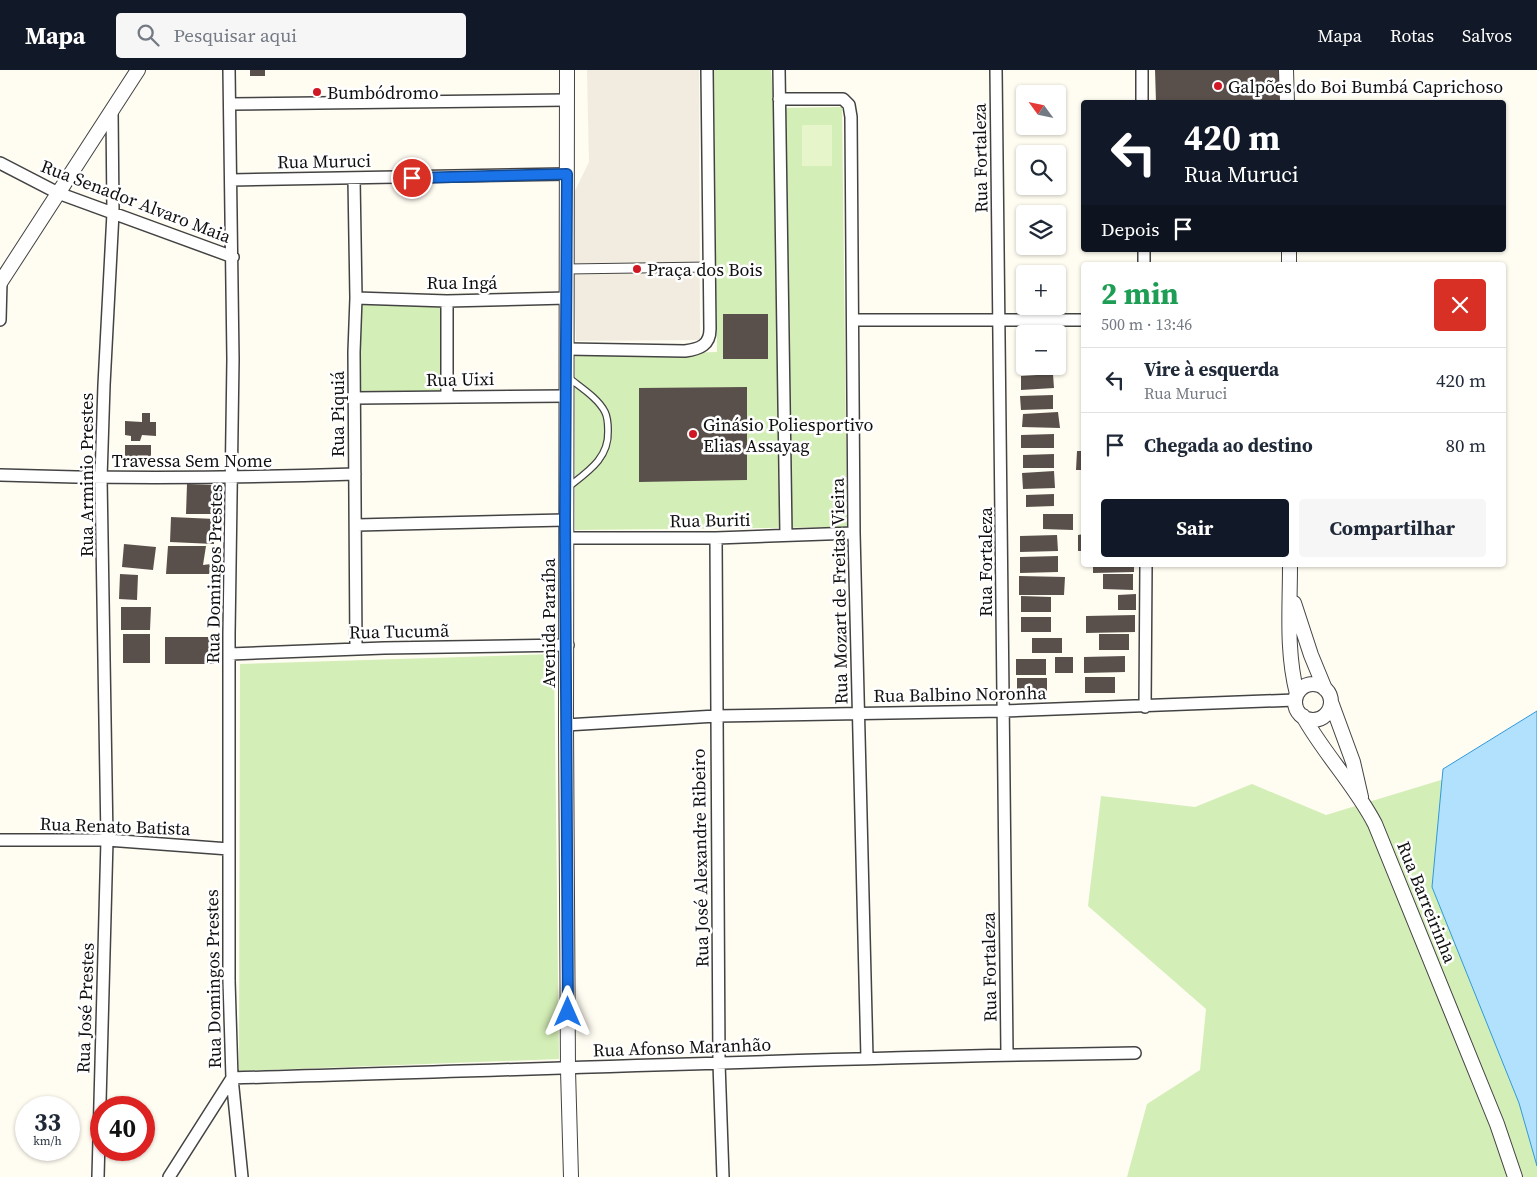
<!DOCTYPE html>
<html lang="pt">
<meta charset="utf-8">
<style>
body{margin:0;font-family:"Source Serif 4",serif;background:#f6f6f7;color:#1f2937;height:100vh;display:flex;flex-direction:column;font-size:19px;white-space:nowrap}
*{box-sizing:border-box;margin:0}
p{font-size:16px;color:#747a83}
.icon{flex:none;width:28px;height:28px;fill:none;stroke:currentColor;stroke-width:2;stroke-linecap:round;stroke-linejoin:round}
.map{position:relative;flex:1;overflow:hidden}
.sheet{position:absolute;left:1081px;top:192px;width:425px;height:305px;display:flex;flex-direction:column;background:#fff;border-radius:5px;box-shadow:0 1px 4px #0004}
.sheet>*{flex:none}
.banner{position:absolute;left:1081px;top:30px;width:425px;height:152px;border-radius:5px;box-shadow:0 1px 4px #0004;background:#111827;color:#fff;overflow:hidden}
.needle{width:32px;rotate:303deg}
.fabs{position:absolute;left:1016px;top:15px;display:grid;gap:10px}
.fabs a{display:grid;place-items:center;width:50px;height:50px;border-radius:5px;background:#fff;box-shadow:0 1px 4px #0004;font-size:25px}
.speed{position:absolute;left:15px;top:1026px;display:flex;gap:10px;font-size:25px;font-weight:700;text-align:center}
.speed>*{display:grid;place-content:center;width:65px;height:65px;border-radius:50%;background:#fff;box-shadow:0 1px 4px #0004;line-height:1}
.speed small{font-size:12px;font-weight:400}
.speed .limit{border:8px solid #d22;background:#fff;color:#111}
.pin{position:absolute;display:grid;place-items:center;width:42px;height:42px;color:#fff;margin:-21px;border:2px solid #fff;border-radius:50%;box-shadow:0 1px 5px #0007}
.me{position:absolute;width:55px;margin:-28px;rotate:0deg;stroke-linejoin:round;filter:drop-shadow(0 0 4px #0008)}
.turn{display:flex;align-items:center;gap:18px;height:105px;padding:0 20px;font-size:22px}
.turn .icon{width:65px;height:65px;stroke-width:2.5}
.turn b{display:block;font-size:35px;line-height:42px}
.then{display:flex;align-items:center;height:48px;padding:0 20px;background:#0003;gap:10px;font-size:19px}
.round{display:grid;place-items:center;flex:none;width:52px;height:52px;border-radius:5px;background:#f6f6f7}
.overview{display:flex;align-items:center;justify-content:space-between;height:85px;padding:0 20px}
h1{font-size:30px;font-weight:700;line-height:38px;color:#1e9e55}
.action{display:flex;gap:10px;margin-top:auto;padding:10px 20px}
.action a{flex:1;height:58px;border-radius:5px;background:#111827;color:#fff;font-size:20px;font-weight:700;line-height:58px;text-align:center}
.action a+a{background:#f6f6f7;color:#1f2937}
ul{padding:0;list-style:none}
li{display:flex;align-items:center;gap:15px;height:65px;padding:0 20px;border-top:1px solid #e0e1e3}
li div{flex:1}
li b{display:block;font-size:19px}
li em{font-style:normal}
header{display:flex;align-items:center;gap:30px;box-sizing:border-box;height:70px;padding:0 25px;background:#111827;color:#fff}
header strong{font-size:24px}
nav{display:flex;gap:28px;margin-inline-start:auto;font-size:18px}
.search{width:350px;height:45px;background:#f6f6f7;display:flex;align-items:center;gap:12px;box-sizing:border-box;padding:0 18px;border-radius:5px;color:#747a83;font-size:19px}
.map>svg:first-child{display:block}
</style>
<header>
<strong>Mapa</strong>
<div class="search"><svg class="icon" aria-label="search" viewBox="0 0 24 24"><circle cx="10" cy="10" r="6"/><path d="M15 15l6 6"/></svg>Pesquisar aqui</div>
<nav><a>Mapa</a><a>Rotas</a><a>Salvos</a></nav>
</header>
<div class="map">
<svg width="1537" height="1107" viewBox="0 0 1537 1107">
<rect width="100%" height="100%" fill="#fffcf2"/>
<path fill="#d4eeb7" d="M714,0H771L774,38L842,37L847,457L575,460V286L717,282Z
M360,235L441,236L444,325L359,324Z
M554,584L559,989L239,1001L240,594Z
M1537,656V1107H1127L1147,1034L1200,1000L1206,939L1088,836L1101,726L1195,737L1252,714L1326,745L1464,703Z"/>
<path fill="#e6f5ca" d="M802,55H832V96H802Z"/>
<path fill="#f1ecdf" d="M587,0H699L700,270L576,271L572,127L589,92Z"/>
<path fill="#b1e1fc" stroke="#3099db" d="M1537,641V1096L1519,1033L1432,817L1443,699Z"/>
<path fill="#5a504b" d="M250,0H265V6H250Z
M1155,0H1281V32H1156Z
M723,244H768V289H723Z
M1058,272H1064V299L1018,300L1017,273H1025V296H1058Z
M1053,304L1054,318L1021,320V306Z
M747,317V410L639,412V318Z
M1053,325V339L1021,340L1020,326Z
M1058,342L1060,358L1022,357L1023,344Z
M142,343H150V352H156V366L142,365L140,371H131V366L125,365V351L142,352Z
M1054,364V378H1021V365Z
M125,375H151V396H125Z
M1077,381H1084V400H1076Z
M1054,384V398H1023V385Z
M1054,401L1055,418L1023,419L1022,403Z
M187,414L216,415V444H186Z
M1054,424V436L1026,437V425Z
M1043,444H1073V460L1043,459Z
M171,447L215,449L214,474L170,472Z
M1084,464V481H1078V465Z
M1057,465L1058,481L1020,482V466Z
M124,474L156,477L153,500L122,497Z
M168,476H206L203,495L211,494L209,504H166Z
M1058,486V502L1020,503V487Z
M1093,495H1134V502L1093,503Z
M120,504L138,505L137,530L119,529Z
M1103,504H1133V520L1103,519Z
M1019,506L1065,507L1064,525H1019Z
M1136,524V540H1118V525Z
M1021,526L1051,527V542H1021Z
M121,537H151L150,560H121Z
M1135,545V562L1086,563V546Z
M1021,547H1051V562H1021Z
M123,564H150V593H123Z
M1099,564H1129V580H1099Z
M165,567H214V594H165Z
M1032,568H1062V583H1032Z
M1125,586V602L1084,603V587Z
M1055,587H1073V603H1055Z
M1016,589H1046V605H1016Z
M1085,607H1115V623H1085Z
M1017,608H1047V624H1017Z"/>
<g fill="none" stroke-linecap="round" stroke-linejoin="round">
<g stroke="#434343" stroke-width="8">
<path id="service" d="M567,418C587,402 609,389 608,361C608,355 608,348 605,342C598,328 580,317 569,308"/>
</g>
<g stroke="#434343" stroke-width="11">
<path id="pedestrian" d="M567,199L708,197"/>
</g>
<g stroke="#434343" stroke-width="14">
<path id="minor" d="M229,0L233,289L229,564V911L232,1008L242,1107
M779,0L786,465
M996,0L1007,984
M1142,0V32
M779,29H843L849,35L851,47L854,463L867,988
M231,34L566,30
M0,93L58,123L233,187
M354,109L356,228L354,282L356,579
M231,110L567,104
M1144,180V195
M356,228L447,231L567,228
M447,231V327
M0,250L1,211
M853,250H1084
M567,279L685,281C700,279 710,275 710,259L707,0
M355,328L566,326
M0,405C119,409 236,408 355,404
M357,455L565,450
M566,468H716L854,463
M716,468L719,993L723,1107
M230,584L384,578L568,575
M1145,637L1146,495
M566,655L716,646L1003,641L1295,630
M0,770H107L229,779
M232,1008C533,1000 833,987 1135,983
M98,1107L107,770L101,408L104,315L113,143L112,41
M169,1107L232,1008"/>
</g>
<g stroke="#434343" stroke-width="16">
<path id="tertiary" d="M567,0L566,655L568,1000L571,1107
M1286,0L1287,32
M1289,180V195
M0,213L138,0
M1290,495C1290,539 1286,581 1297,624
M1294,533L1311,585L1325,619
M1295 632a18 18 0 1 1 36 0a18 18 0 1 1-36 0Z
M1331,632L1353,692L1361,727
M1303,646C1324,684 1355,715 1375,754L1497,1054L1515,1107"/>
</g>
<use href="#service" stroke="#fff" stroke-width="5.5"/>
<use href="#pedestrian" stroke="#fff" stroke-width="9"/>
<use href="#minor" stroke="#fff" stroke-width="11"/>
<use href="#tertiary" stroke="#fff" stroke-width="14"/>
</g>
<g fill="none" stroke-linecap="round" stroke-linejoin="round">
<g stroke="#114b97" stroke-width="12">
<path id="route" d="M412,108L567,104L565,450L568,942"/>
</g>
<use href="#route" stroke="#1a73e8" stroke-width="9"/>
</g>
<g fill="#cf1823" stroke="#fff" stroke-width="2">
<circle cx="1218" cy="16" r="5"/>
<circle cx="317" cy="22" r="5"/>
<circle cx="637" cy="199" r="5"/>
<circle cx="693" cy="364" r="5"/>
</g>
<g text-anchor="middle" dominant-baseline="central" stroke-width="5" stroke-linejoin="round" paint-order="stroke">
<g font-size="18" fill="#101010" stroke="#fff" text-anchor="start">
<text x="1228" y="16">Galpões do Boi Bumbá Caprichoso</text>
<text x="327" y="22">Bumbódromo</text>
<text x="647" y="199">Praça dos Bois</text>
<text x="703" y="354">Ginásio Poliesportivo<tspan x="703" dy="21">Elias Assayag</tspan></text>
</g>
<g font-size="18" fill="#101010" stroke="#fff">
<text transform="translate(980 88) rotate(-91)">Rua Fortaleza</text>
<text transform="translate(324 91) rotate(-1)">Rua Muruci</text>
<text transform="translate(136 131) rotate(21)">Rua Senador Alvaro Maia</text>
<text x="462" y="212">Rua Ingá</text>
<text transform="translate(460 309) rotate(-1)">Rua Uixi</text>
<text transform="translate(337 344) rotate(-90)">Rua Piquiá</text>
<text x="192" y="390">Travessa Sem Nome</text>
<text transform="translate(86 405) rotate(-90)">Rua Arminio Prestes</text>
<text transform="translate(710 450) rotate(-1)">Rua Buriti</text>
<text transform="translate(985 492) rotate(-90)">Rua Fortaleza</text>
<text transform="translate(214 504) rotate(-89)">Rua Domingos Prestes</text>
<text transform="translate(839 521) rotate(-91)">Rua Mozart de Freitas Vieira</text>
<text transform="translate(548 553) rotate(-90)">Avenida Paraíba</text>
<text transform="translate(399 561) rotate(-1)">Rua Tucumã</text>
<text transform="translate(960 624) rotate(-1)">Rua Balbino Noronha</text>
<text transform="translate(115 756) rotate(2)">Rua Renato Batista</text>
<text transform="translate(700 788) rotate(-91)">Rua José Alexandre Ribeiro</text>
<text transform="translate(1427 832) rotate(68)">Rua Barreirinha</text>
<text transform="translate(989 897) rotate(-91)">Rua Fortaleza</text>
<text transform="translate(213 909) rotate(-91)">Rua Domingos Prestes</text>
<text transform="translate(85 938) rotate(-88)">Rua José Prestes</text>
<text transform="translate(682 977) rotate(-2)">Rua Afonso Maranhão</text>
</g>
</g>
</svg>
<div class="fabs">
<a><svg class="needle" viewBox="-14 -14 28 28"><path d="M0-13l5 13h-10z" fill="#e53935"/><path d="M0 13l5-13h-10z" fill="#747a83"/></svg></a>
<a><svg class="icon" aria-label="search" viewBox="0 0 24 24"><circle cx="10" cy="10" r="6"/><path d="M15 15l6 6"/></svg></a>
<a><svg class="icon" aria-label="layers" viewBox="0 0 24 24"><path d="M12 4l9 5-9 5-9-5zM3 14l9 5 9-5"/></svg></a>
<a>+</a>
<a>−</a>
</div>
<div class="speed"><div>33<small>km/h</small></div><div class="limit">40</div></div>
<div class="pin" style="left:412px;top:108px;background:#d93025"><svg class="icon" aria-label="arrive" viewBox="0 0 24 24"><path d="M6 21V4h12l-3 4 3 4H6"/></svg></div>
<svg class="me" style="left:568px;top:942px" viewBox="-20 -20 40 40"><path d="M0-17L14 15 0 8-14 15z" fill="#1a73e8" stroke="#fff" stroke-width="4"/></svg>
<div class="banner">
<div class="turn"><svg class="icon" aria-label="left" viewBox="0 0 24 24"><path d="M17 20v-9H6M10 6l-5 5 5 5"/></svg><div><b>420 m</b>Rua Muruci</div></div>
<div class="then">Depois<svg class="icon" aria-label="arrive" viewBox="0 0 24 24"><path d="M6 21V4h12l-3 4 3 4H6"/></svg></div>
</div>
<section class="sheet">
<div class="overview"><div><h1>2 min</h1><p>500 m · 13:46</p></div><a class="round" style="background:#d93025;color:#fff"><svg class="icon" aria-label="close" viewBox="0 0 24 24"><path d="M6 6l12 12M18 6L6 18"/></svg></a></div>
<ul>
<li><svg class="icon" aria-label="left" viewBox="0 0 24 24"><path d="M17 20v-9H6M10 6l-5 5 5 5"/></svg><div><b>Vire à esquerda</b><p>Rua Muruci</p></div><em>420 m</em></li>
<li><svg class="icon" aria-label="arrive" viewBox="0 0 24 24"><path d="M6 21V4h12l-3 4 3 4H6"/></svg><div><b>Chegada ao destino</b></div><em>80 m</em></li>
</ul>
<div class="action"><a>Sair</a><a>Compartilhar</a></div>
</section>
</div>
